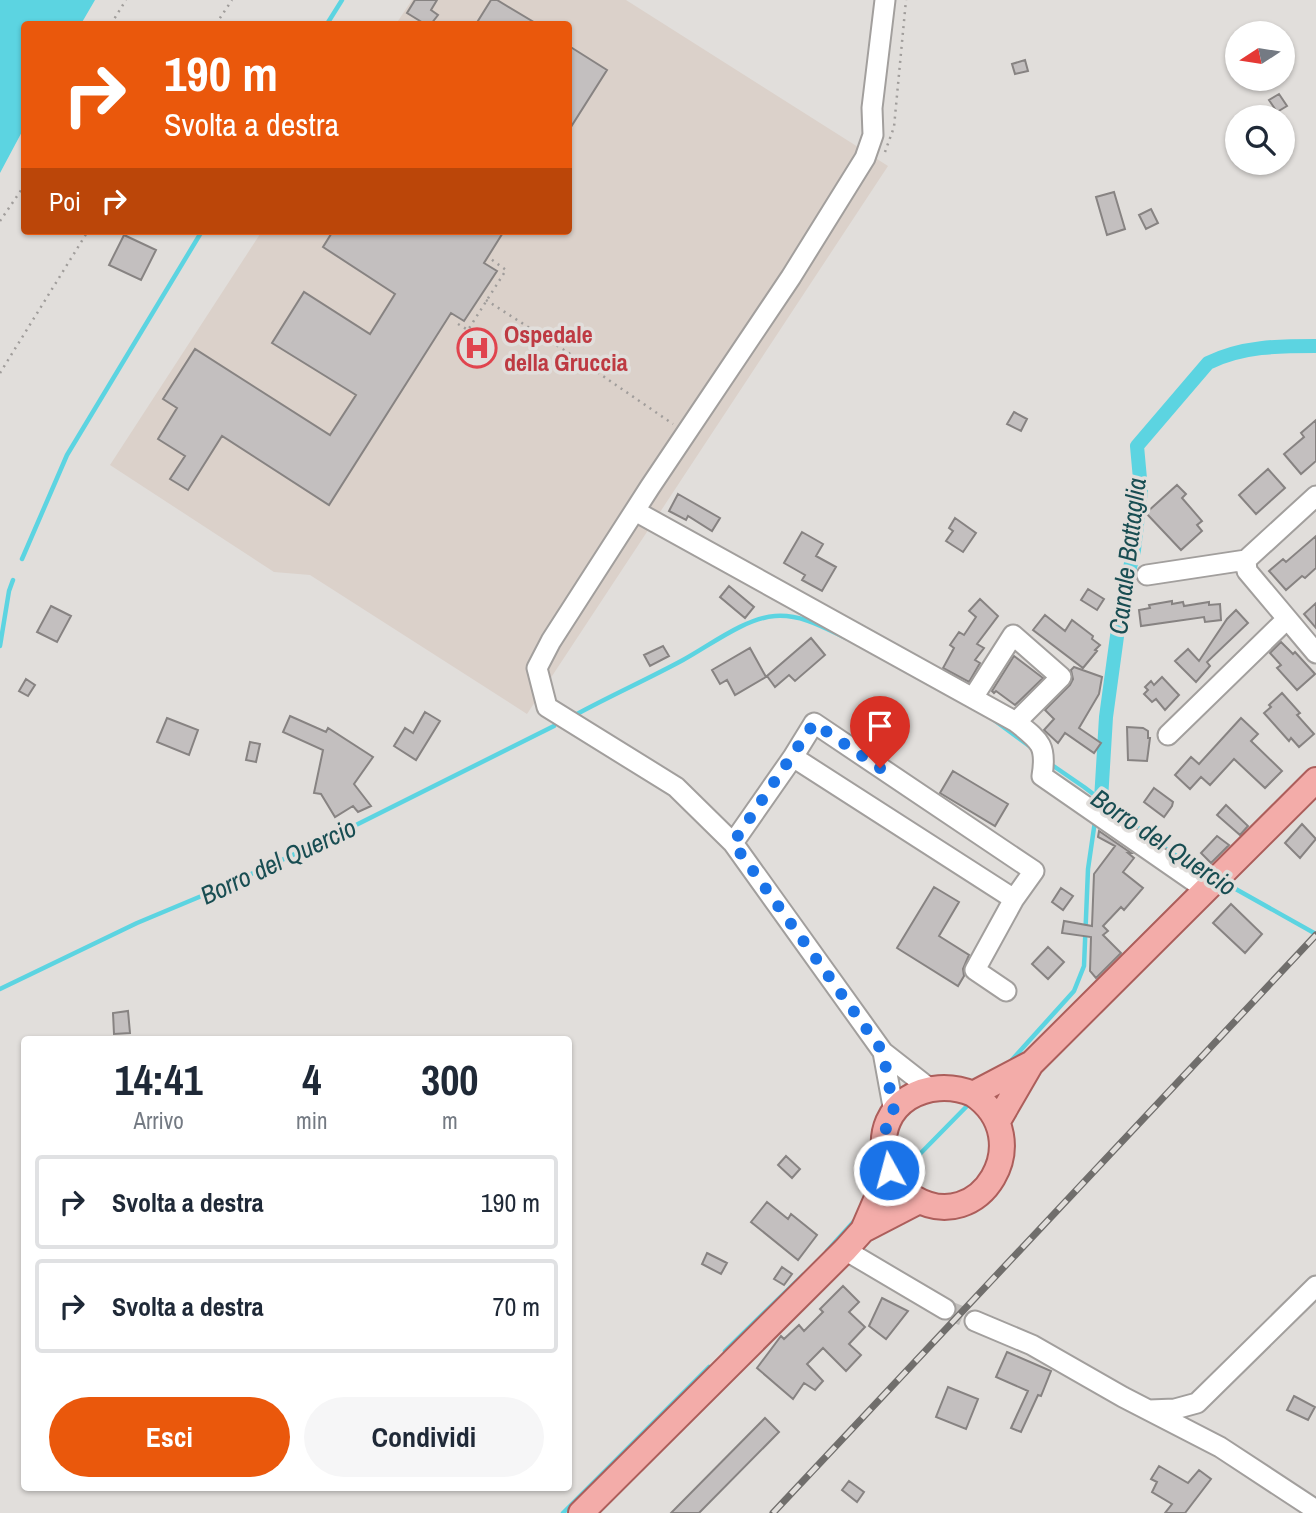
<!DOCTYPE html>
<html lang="it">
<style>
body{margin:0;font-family:"Archivo Narrow",sans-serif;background:#f6f6f7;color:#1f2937;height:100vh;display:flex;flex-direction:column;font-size:26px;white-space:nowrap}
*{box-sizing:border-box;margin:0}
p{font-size:23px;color:#747a83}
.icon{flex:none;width:38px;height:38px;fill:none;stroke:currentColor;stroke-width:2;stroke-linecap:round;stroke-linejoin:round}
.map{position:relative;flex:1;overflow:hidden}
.drawer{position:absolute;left:21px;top:1036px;width:551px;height:455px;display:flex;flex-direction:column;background:#fff;border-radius:7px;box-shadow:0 2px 5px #0004}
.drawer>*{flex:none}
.banner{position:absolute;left:21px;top:21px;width:551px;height:214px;border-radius:7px;box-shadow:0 2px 5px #0004;background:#ea580c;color:#fff;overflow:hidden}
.needle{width:46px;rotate:258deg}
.fabs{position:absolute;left:1225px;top:21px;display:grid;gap:14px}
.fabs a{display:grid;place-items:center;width:70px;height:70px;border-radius:50%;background:#fff;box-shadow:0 2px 5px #0004;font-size:35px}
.pin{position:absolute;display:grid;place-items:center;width:60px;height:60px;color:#fff;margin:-72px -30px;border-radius:50% 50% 50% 0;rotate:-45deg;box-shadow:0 0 7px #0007}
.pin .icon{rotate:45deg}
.me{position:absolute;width:77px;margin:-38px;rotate:353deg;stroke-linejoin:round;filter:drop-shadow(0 0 5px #0008)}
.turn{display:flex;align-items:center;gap:24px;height:147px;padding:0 28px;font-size:32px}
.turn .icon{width:91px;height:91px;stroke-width:2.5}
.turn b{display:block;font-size:49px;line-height:60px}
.then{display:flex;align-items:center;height:66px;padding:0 28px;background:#0003;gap:14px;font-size:26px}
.eta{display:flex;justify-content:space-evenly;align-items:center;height:119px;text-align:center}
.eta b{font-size:42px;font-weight:800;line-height:49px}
.button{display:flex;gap:14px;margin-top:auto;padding:14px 28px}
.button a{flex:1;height:80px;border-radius:42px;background:#ea580c;color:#fff;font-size:28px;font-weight:800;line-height:80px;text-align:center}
.button a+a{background:#f6f6f7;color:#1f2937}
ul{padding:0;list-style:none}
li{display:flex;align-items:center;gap:21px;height:94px;margin:0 14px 10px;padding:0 14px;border:4px solid #e0e1e3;border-radius:7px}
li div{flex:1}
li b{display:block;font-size:26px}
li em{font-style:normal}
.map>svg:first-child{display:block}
</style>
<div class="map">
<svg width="1316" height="1513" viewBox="0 0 1316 1513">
<rect width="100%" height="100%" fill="#e1dedb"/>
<path fill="#dbd1ca" d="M412,0H626L888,166L527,714L310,575L274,572L110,465L262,231H569V24H396Z"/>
<path fill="#5cd4e1" d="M0,0H95L81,24H24V128L0,173Z"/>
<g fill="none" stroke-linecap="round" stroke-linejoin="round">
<path stroke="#5cd4e1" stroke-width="4.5" d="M327,24L342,0
M22,559L67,455L202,231
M0,646L9,591L13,580
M577,714C612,695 648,679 683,660C709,646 745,618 775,616C801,614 823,627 846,638
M994,720L1032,748
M1052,765L1084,787L1162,846L1207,876
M1225,883L1316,934
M0,989L137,923L223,887L334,836L554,726
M1010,1062L1074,991L1084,966L1088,869L1095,821
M913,1161L968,1105
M827,1251L856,1219
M725,1351L803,1275
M563,1513L709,1367"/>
<path stroke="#5cd4e1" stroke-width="14" d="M1101,800L1106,717L1121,607L1134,550L1141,490L1137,446L1208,363C1242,346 1279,346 1316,346"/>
</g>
<path fill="#c3bfbf" stroke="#878382" stroke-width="2" d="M415,0H437L431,10L438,15L431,24H425L407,13Z
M491,0H497L537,24H476Z
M569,46L607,70L569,130Z
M1025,60L1028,71L1015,74L1012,64Z
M1279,94L1287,106L1277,112L1269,100Z
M1114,192L1125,229L1107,235L1096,197Z
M1151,209L1158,223L1146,229L1139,215Z
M333,231H504L484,263L497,271L464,321L451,313L329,505L222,436L188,490L170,479L185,456L158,439L177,408L163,399L195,349L330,435L356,395L272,343L304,292L370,334L395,294L323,247Z
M124,235L156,250L141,280L109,265Z
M1014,412L1027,419L1021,431L1007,424Z
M1316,420V461L1301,474L1284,454L1304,437L1301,433Z
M1268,469L1285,488L1256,514L1239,495Z
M1177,485L1186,494L1182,498L1202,521L1197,525L1202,531L1181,550L1146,513Z
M678,494L720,518L712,531L688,516L686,520L669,511Z
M955,518L976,533L963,552L946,541L953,531L949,528Z
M802,532L823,544L816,556L836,567L822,591L802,580L805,575L784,563Z
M1316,536V568L1305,578L1302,576L1286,590L1269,571L1283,559L1286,562Z
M729,586L754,607L745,618L720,597Z
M1088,589L1104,599L1097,610L1081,600Z
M980,599L998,616L977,644L984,648L975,660L980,663L969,682L943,668L954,648L950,645L959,632L964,635L976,617L969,611Z
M1172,601V604L1183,602L1184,606L1209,602V605L1220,604L1221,620L1205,622L1204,617L1141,626L1139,610L1150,608L1149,605Z
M1316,603V628L1304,614Z
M51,606L71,616L57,642L37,632Z
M1236,610L1248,623L1207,662L1210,666L1196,682L1175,661L1188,649L1199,661L1227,619Z
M1045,615L1065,631L1072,620L1093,636L1092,639L1100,645L1095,650L1097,651L1083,668L1033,630Z
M811,638L825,655L795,681L789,675L775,687L767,676Z
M1281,642L1293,654L1295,652L1315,674L1297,690L1277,668L1281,665L1270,653Z
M663,646L669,656L650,666L644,655Z
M750,648L766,677L735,695L727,680L720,684L712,670Z
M1014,656L1043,678L1015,705L996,691L994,693L992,691Z
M1074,667L1102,677L1099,694L1079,728L1101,743L1094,753L1065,733L1058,743L1044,730L1054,719L1045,710L1070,685L1073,679L1071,670Z
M1162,677L1179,695L1165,710L1156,699L1152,702L1144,694L1148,690L1145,687L1151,681L1154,685Z
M26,679L35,685L28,696L19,691Z
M1282,693L1300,713L1297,715L1314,734L1299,747L1291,738L1289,741L1264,713L1271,707L1269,705Z
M425,712L440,721L416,760L394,746L405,728L413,733Z
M290,716L326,732L328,728L373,757L354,784L371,806L358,812L353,806L335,817L321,794L314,793L323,750L283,732Z
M167,718L198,730L189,755L157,742Z
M1241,718L1258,734L1251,741L1282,771L1265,788L1234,759L1210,785L1201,777L1190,789L1175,775L1191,757L1199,764Z
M1127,727L1143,728L1148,731V738H1150L1147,761L1128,760Z
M250,742L260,744L256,762L246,760Z
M953,771L1008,804L995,826L940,793Z
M1154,788L1173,802L1172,806L1164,817L1144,802Z
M1226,805L1248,826L1240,835L1217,815Z
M1302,824L1316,839L1300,858L1285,843Z
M1099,831L1131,853H1128L1134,858L1123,872L1143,888L1124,910L1121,907L1103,926L1108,931L1103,935L1121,953L1096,978L1090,971L1091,937L1062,933L1064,921L1092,926L1094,874L1115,846L1098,837Z
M1217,836L1229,845L1211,863L1201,853Z
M934,887L959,902L939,936L969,955L963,969L964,976L958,986L897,948Z
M1061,888L1073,896L1063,910L1052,902Z
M1231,904L1262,934L1245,953L1213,923Z
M1048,947L1064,962L1048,979L1032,964Z
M128,1011L130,1033L114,1034L113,1013Z
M786,1156L800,1169L792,1178L778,1165Z
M767,1202L788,1219L791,1214L817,1235L798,1260L751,1222Z
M707,1253L727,1263L721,1274L702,1264Z
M782,1267L792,1274L784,1285L774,1279Z
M843,1286L859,1302L849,1312L865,1327L849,1344L861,1355L846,1371L823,1348L807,1364L823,1381L815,1390L804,1383L793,1399L757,1368L781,1336L784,1339L799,1325L804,1331L823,1312L820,1309Z
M882,1298L908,1311L886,1339L869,1326Z
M1007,1352L1051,1371L1041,1396L1038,1395L1021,1432L1011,1428L1028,1391L996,1377Z
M948,1387L978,1399L966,1429L936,1417Z
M1294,1396L1315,1407L1308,1420L1287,1410Z
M765,1418L779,1432L699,1513H671Z
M1159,1466L1188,1483L1199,1470L1211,1479L1185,1513H1165L1172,1504L1152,1492L1157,1482L1151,1479Z
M849,1481L864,1492L857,1502L842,1490Z"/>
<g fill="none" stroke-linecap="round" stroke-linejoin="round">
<path stroke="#bfbcb9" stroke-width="19" stroke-dasharray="19 10" stroke-linecap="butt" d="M945,1309L975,1321"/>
<g stroke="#a29f9d" stroke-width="23">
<path id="minor" d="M885,0L872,108L873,135L865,158L791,277L650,487L551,641L537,668L547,707L676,787L733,843L883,1052L929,1088
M635,511L1016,722C1040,741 1047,745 1042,776L1205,889
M1246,560L1247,571L1316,653
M1147,575L1246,560L1316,496
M974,696L1013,635L1061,677L1016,722
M1168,735L1287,619
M733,843L793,757L1014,899L1034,871L814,723L793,757
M1006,991L975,970L1014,899
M883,1052L894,1112
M845,1250L945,1309
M975,1321L1032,1345L1123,1397L1220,1447L1316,1510
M1149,1410L1175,1409L1197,1403L1316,1286"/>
</g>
<g stroke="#ac5e5b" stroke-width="28">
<path id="major" d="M973,1094C1039,1139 980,1237 914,1198C899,1189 888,1174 885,1156C875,1103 928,1075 973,1094L1030,1064
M998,1121L1031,1064L1316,780
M863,1230L919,1201
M581,1513L845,1250L863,1230L889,1170"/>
</g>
<path stroke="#a09d9b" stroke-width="2.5" stroke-dasharray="2 5" stroke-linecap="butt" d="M111,24L126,0
M216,24L232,0
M885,152L894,127L906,0
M0,221L24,186
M486,300L578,359L673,424
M458,324L468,330L506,270L488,257
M0,373L88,231"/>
<use href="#minor" stroke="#fff" stroke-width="19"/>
<use href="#major" stroke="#f3aca9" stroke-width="24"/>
<g stroke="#706e6c" stroke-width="7">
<path id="rail" d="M773,1513L1316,935"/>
</g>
<use href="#rail" stroke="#e1dedb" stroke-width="4.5" stroke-dasharray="13" stroke-linecap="butt"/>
</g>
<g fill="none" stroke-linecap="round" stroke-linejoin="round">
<path stroke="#1a73e8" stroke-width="12" stroke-dasharray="0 21.6" d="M880,768L814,723L733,843L883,1052L894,1112L886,1128L884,1140V1154L889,1170"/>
</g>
<defs>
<g id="hospital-ring" transform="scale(2.0125)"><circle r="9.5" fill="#e1dedb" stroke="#e0444e" stroke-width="1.5"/><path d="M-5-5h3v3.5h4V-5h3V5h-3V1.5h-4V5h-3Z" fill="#e0444e"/></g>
</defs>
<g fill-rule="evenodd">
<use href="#hospital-ring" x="477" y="348"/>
</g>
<g text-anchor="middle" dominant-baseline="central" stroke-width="7" stroke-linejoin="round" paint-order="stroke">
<g font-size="24" font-weight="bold" fill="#be3a42" stroke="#e1dedb" text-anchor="start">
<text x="504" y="334">Ospedale<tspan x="504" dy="28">della Gruccia</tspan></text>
</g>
<g font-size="26" font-style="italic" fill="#184d52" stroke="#e1dedb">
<text transform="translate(1127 556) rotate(-83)">Canale Battaglia</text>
<text transform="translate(1164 842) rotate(34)">Borro del Quercio</text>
<text transform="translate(278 861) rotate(-25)">Borro del Quercio</text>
</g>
</g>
</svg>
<div class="fabs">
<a><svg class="needle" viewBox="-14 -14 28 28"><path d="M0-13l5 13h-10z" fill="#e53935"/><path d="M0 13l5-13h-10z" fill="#747a83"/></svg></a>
<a><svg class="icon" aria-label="search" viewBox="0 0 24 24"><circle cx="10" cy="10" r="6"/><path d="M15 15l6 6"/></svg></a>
</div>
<div class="pin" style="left:880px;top:768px;background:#d93025"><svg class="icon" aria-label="arrive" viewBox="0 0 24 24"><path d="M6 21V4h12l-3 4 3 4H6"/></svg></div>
<svg class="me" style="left:889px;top:1170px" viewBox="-20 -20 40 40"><circle r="17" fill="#1a73e8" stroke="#fff" stroke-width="3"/><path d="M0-11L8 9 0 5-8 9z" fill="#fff"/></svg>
<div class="banner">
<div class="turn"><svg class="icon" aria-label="right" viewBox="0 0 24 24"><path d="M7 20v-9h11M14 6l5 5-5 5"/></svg><div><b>190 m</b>Svolta a destra</div></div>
<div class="then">Poi<svg class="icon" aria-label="right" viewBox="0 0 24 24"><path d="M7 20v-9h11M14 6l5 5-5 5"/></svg></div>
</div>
<section class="drawer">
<div class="eta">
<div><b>14:41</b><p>Arrivo</p></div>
<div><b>4</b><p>min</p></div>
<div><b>300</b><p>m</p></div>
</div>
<ul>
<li><svg class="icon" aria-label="right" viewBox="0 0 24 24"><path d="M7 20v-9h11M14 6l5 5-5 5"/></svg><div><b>Svolta a destra</b></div><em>190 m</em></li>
<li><svg class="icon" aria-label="right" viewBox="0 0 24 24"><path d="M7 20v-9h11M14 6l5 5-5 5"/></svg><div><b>Svolta a destra</b></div><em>70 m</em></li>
</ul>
<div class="button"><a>Esci</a><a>Condividi</a></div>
</section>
</div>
